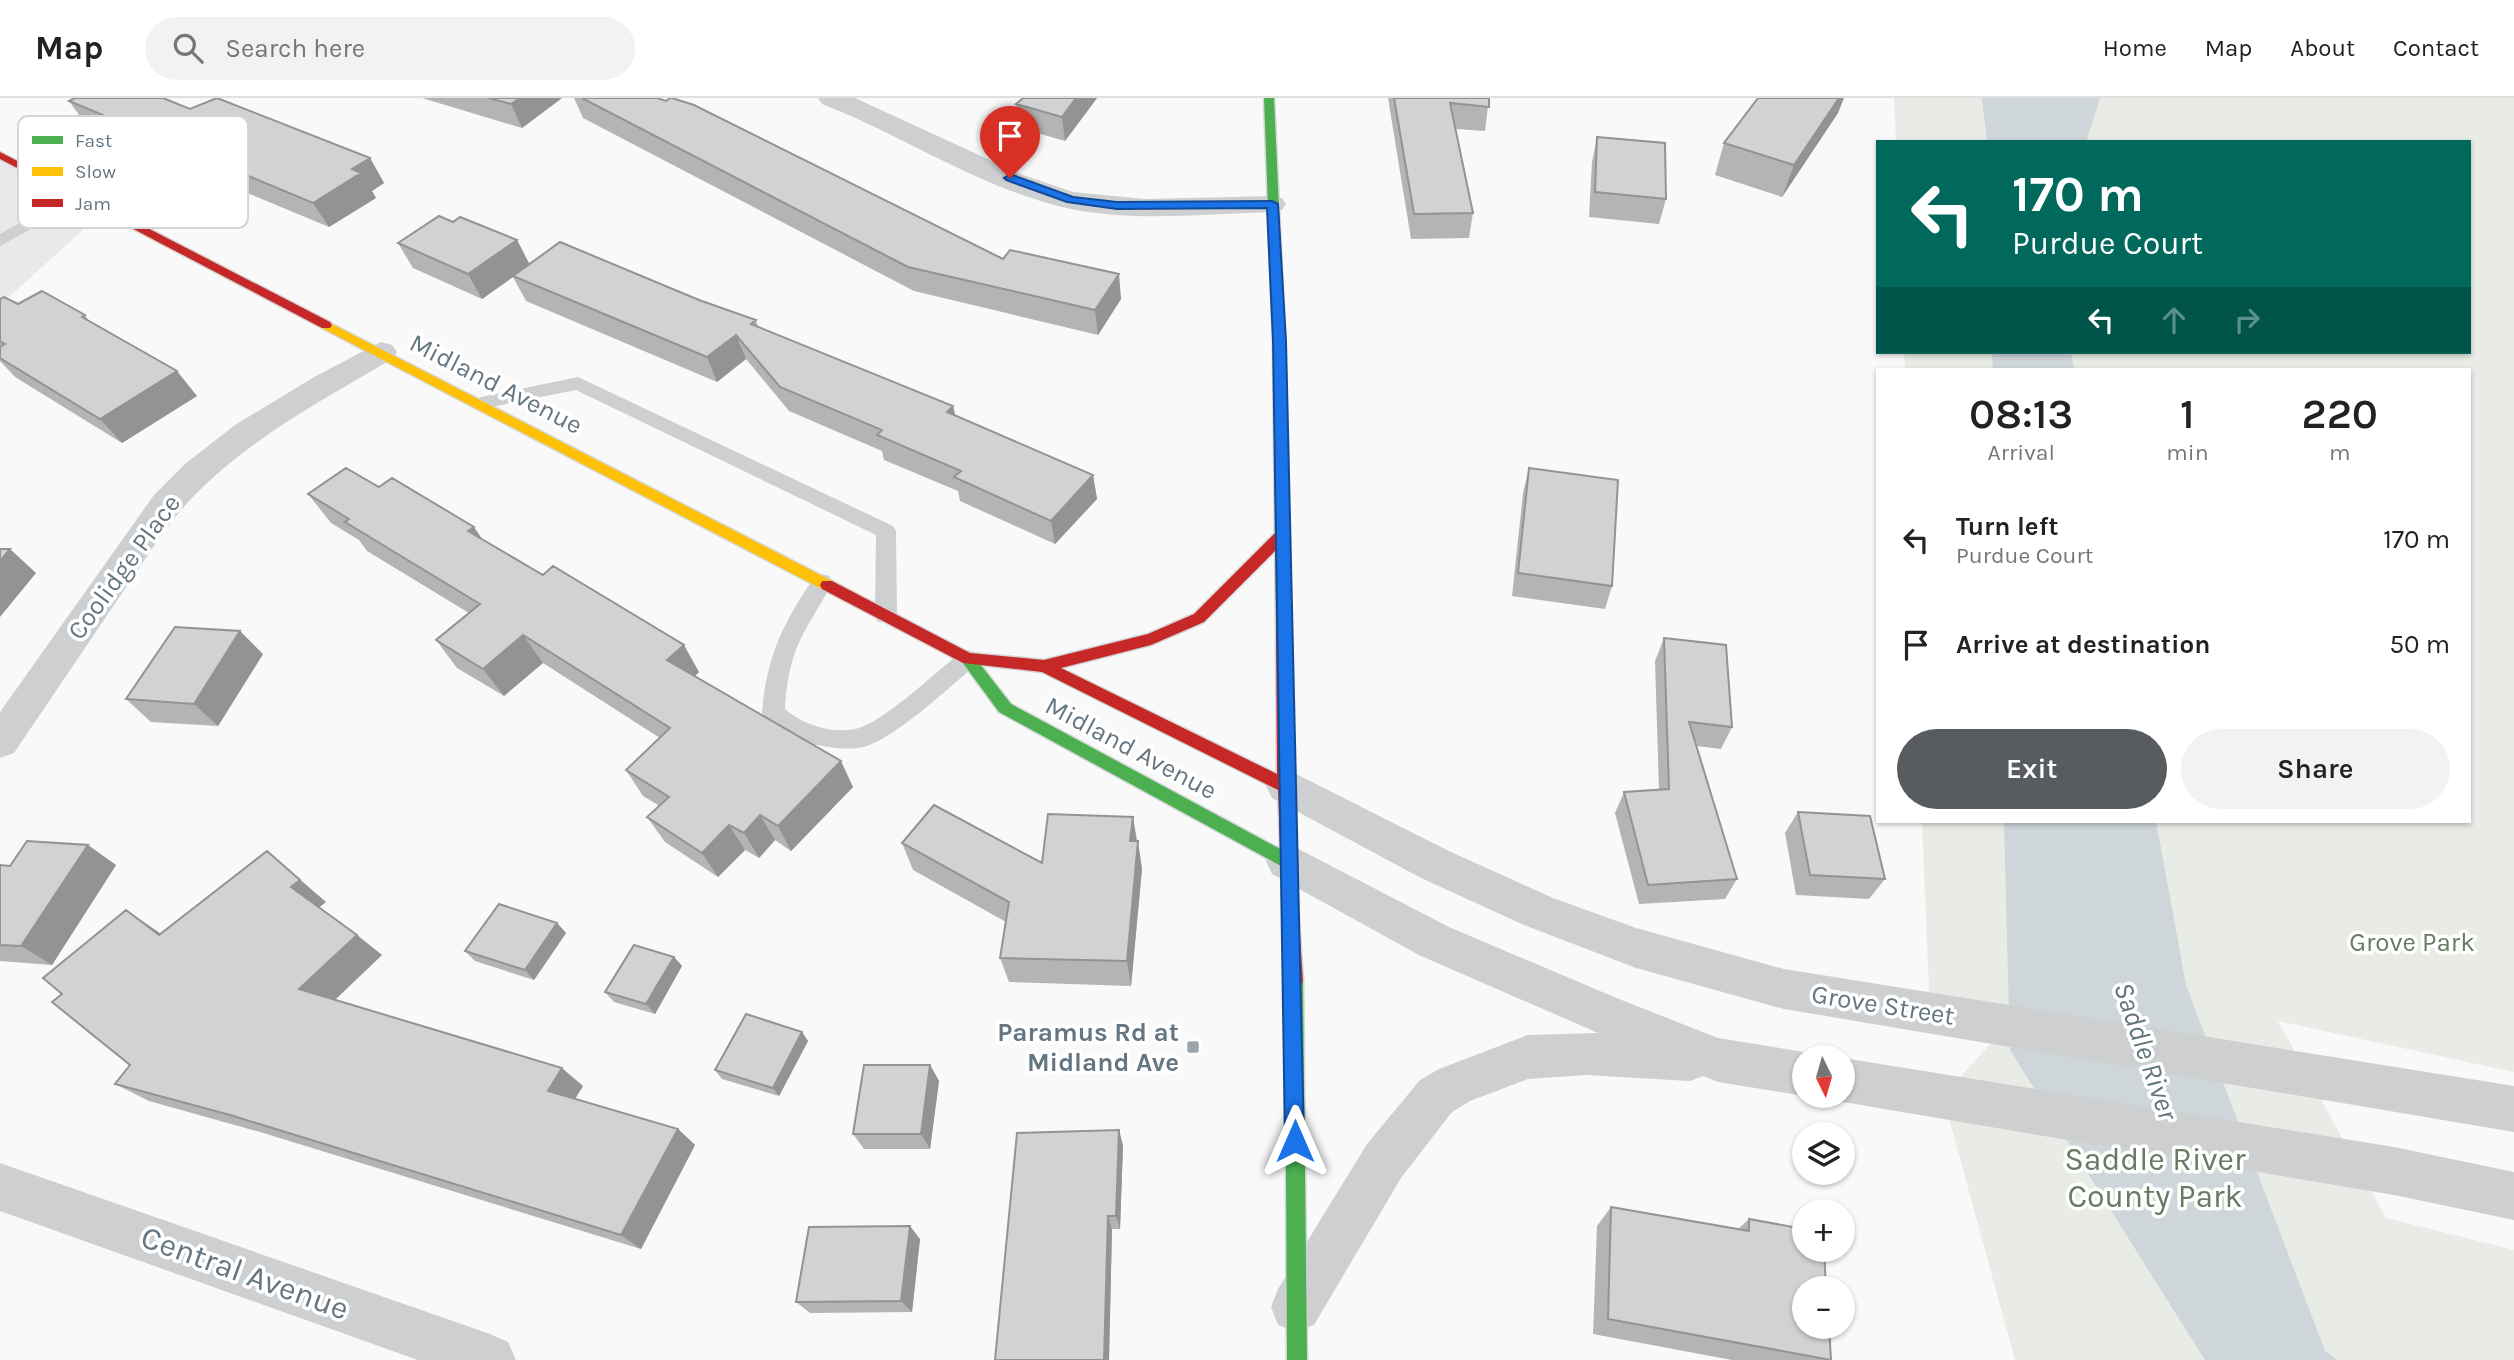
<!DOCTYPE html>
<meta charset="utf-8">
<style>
body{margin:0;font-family:Karla,sans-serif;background:#f2f2f2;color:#222;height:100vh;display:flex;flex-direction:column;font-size:26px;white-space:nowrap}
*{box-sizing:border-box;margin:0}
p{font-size:23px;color:#767676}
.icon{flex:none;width:38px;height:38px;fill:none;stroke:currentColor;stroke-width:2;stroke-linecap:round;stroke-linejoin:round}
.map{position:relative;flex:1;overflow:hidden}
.panel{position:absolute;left:1876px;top:270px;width:595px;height:455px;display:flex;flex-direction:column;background:#fff;border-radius:0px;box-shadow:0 2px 5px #0004}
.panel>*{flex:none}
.top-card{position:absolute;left:1876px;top:42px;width:595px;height:214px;border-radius:0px;box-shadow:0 2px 5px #0004;background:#00695c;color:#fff;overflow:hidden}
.needle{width:46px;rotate:175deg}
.controls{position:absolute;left:1792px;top:947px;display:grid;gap:14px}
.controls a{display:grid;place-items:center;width:63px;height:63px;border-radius:50%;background:#fff;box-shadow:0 2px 5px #0004;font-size:35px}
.pin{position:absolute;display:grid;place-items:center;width:60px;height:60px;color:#fff;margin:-72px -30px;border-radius:50% 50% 50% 0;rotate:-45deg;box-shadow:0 0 7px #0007}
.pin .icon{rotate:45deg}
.me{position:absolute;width:77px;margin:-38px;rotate:0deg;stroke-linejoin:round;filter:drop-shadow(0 0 5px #0008)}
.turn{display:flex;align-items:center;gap:24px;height:147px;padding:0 21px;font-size:32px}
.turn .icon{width:91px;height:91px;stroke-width:2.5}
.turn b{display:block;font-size:49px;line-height:60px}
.lanes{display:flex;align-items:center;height:66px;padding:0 21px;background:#0003;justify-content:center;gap:35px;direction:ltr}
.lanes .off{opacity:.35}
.eta{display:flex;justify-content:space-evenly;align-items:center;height:119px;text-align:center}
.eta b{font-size:42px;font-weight:600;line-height:49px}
.action{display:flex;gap:14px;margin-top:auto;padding:14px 21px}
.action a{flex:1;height:80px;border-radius:42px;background:#585c60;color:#fff;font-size:28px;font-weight:600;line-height:80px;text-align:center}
.action a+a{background:#f2f2f2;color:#222}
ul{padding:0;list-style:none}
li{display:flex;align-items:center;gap:21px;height:105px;padding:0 21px}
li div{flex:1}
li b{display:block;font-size:26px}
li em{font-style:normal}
header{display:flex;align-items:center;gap:42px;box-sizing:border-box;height:98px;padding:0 35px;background:#fff;border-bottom:2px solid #e0e0e0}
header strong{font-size:33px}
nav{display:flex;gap:38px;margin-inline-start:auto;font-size:24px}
.search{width:490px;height:63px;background:#f2f2f2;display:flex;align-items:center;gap:18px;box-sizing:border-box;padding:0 24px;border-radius:38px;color:#767676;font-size:26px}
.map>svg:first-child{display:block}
</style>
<header>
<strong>Map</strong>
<div class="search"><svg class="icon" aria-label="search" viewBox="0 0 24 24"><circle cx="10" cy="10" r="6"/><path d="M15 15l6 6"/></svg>Search here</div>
<nav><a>Home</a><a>Map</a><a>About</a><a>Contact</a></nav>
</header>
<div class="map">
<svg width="2514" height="1262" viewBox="0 0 2514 1262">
<rect width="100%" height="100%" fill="#f9f9f9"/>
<path fill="#e8e9e9" d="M0,56L105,112L0,207Z"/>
<path fill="#e8ebe6" d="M1894,0H2514V974L2278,923L2386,1120L2514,1152V1262H2015L1943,998L2007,928L1930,915L1922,723H2469V271H1905L1904,254H2469V44H1896Z"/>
<path fill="#ced6d9" d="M1982,0H2100L2086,44H1987Z
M1992,254H2071L2074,271H1993Z
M2004,723H2156L2186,887L2325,1253L2337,1262H2205L2010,952Z"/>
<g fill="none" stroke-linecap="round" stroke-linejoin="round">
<g stroke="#d5d6d7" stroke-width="3">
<path id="fast" d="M1264,0H1274L1285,243L1290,533L1283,539L1276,533L1273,243Z
M968,555L973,557L1011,606L1293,758L1295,763L1293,768L1287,770L1281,768L999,614L963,565L960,561Z
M1294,875L1300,877L1303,883L1307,1262H1287L1285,883L1288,877Z"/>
</g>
<g stroke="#d5d6d7" stroke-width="3">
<path id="slow" d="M326,223L832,483L834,487L832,491H822L322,230V224Z"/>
</g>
<g stroke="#d5d6d7" stroke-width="3">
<path id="jam" d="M0,54L330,224L332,227L330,230H322L0,61Z
M1282,432L1289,437L1287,441L1204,524L1151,547L1061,570L1277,676L1276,533L1283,527L1288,529L1290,533L1295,763L1303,883L1300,889L1294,891L1288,889L1285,883L1278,692L1042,574L963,565L822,491L820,487L822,483H832L970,555L1044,562L1148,536L1194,516L1277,433Z"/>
</g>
<path fill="#cecfd0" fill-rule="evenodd" d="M78,93L86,98L84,102L0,148V136Z
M578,279L893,428L896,433L897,518L894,524H878L875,518L876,437L576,292L481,311L472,305L481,299Z
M822,476L829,478L833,484C804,536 789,548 785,611C802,626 831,636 855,631C882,626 937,573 960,555L968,552L976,555L979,561L976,567C950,588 889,647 858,650C841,652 820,648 804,644C787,639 770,631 762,614C767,557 783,525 815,478Z"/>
<path fill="#cecfd0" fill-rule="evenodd" d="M818,0H855L1020,76L1073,94L1145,101L1272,98L1282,100L1286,106L1282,112L1272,114C1205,116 1137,124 1071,111C982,92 905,38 822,6Z
M381,244L392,247L397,254L392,261C309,310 220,356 162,436L14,655L0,660V614L154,397L185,366L235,327L316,278Z
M1286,671L1451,754L1553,800L1636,830L1784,871L2514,988V1034L1784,911L1636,870L1524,827L1421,780L1272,700L1266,688L1272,676Z
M1287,745L1449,829L1614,899L1718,940L1804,954L1816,959H1804L1805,998L1718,984L1703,978L1690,983L1586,977L1528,981L1470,1003L1452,1014L1401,1080L1314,1227L1296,1234L1278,1227L1271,1209L1278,1191L1367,1046L1420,982L1439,971L1528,937L1598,935L1419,857L1272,776L1266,763L1272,750Z
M1843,960L2394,1049L2514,1074V1122L2394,1097L1843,1004L1827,998H1843Z
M0,1065L490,1236L508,1244L516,1262H418L0,1113Z"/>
<use href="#fast" fill="#4caf50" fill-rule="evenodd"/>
<use href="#slow" fill="#ffc107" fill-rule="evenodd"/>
<use href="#jam" fill="#c62828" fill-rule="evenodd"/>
</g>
<path fill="#b3b5b5" d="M422,0H562L522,30Z
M574,0H657L1003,161L1121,201L1098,237L914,193L583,20Z
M1097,0L1065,43L1020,30L1016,6Z
M1388,0H1489L1485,33L1456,31L1473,115L1469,140L1411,141Z
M69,3L190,11L370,60L384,85L372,93L376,100L329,129L87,28Z
M1838,15L1782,99L1715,77L1724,45Z
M1597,39L1666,101L1659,126L1589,119L1592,64Z
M453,124L517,142L529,166L699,202L756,222L758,229L955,318L1093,377L1097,401L1055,446L960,403L958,393L884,362L882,353L789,313L746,261L717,284L526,203L513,179L482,201L413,170L398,145Z
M0,201L18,206L85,217L89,223L197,298L122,345L15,279L0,263Z
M1529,370L1612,488L1605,511L1512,498L1523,395Z
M379,389L483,442L699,574L695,578L853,689L791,753L775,742L759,760L745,752L718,779L665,744L647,719L660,708L643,698L626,672L660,640L543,565L504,598L457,570L436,542L469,515L367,453L359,442L331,425L308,396Z
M1664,540L1732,629L1721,651L1696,648L1737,781L1725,801L1639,806L1615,715L1624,694L1659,692L1655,563Z
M263,556L218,628L151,624L126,601Z
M1798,714L1885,781L1869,801L1796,797L1785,735Z
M1133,719L1142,771L1131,888L1009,884L1000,860L1006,824L913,772L902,745L1042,765Z
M0,767L10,768L116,767L52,867L0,863Z
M326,804L319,809L382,857L335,902L583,988L575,1001L678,1031L695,1047L641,1151L260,1034L149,1003L115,986L130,967L62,896L161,835Z
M557,825L566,835L534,882L475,863L465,853Z
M674,859L682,868L655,916L614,904L605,894Z
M802,934L808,943L779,998L722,981L715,972Z
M930,967L939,983L930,1051H864L853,1036Z
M1123,1047L1120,1131H1112L1109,1262H995Z
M1611,1109L1738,1131L1749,1121L1831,1262H1732L1593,1236L1597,1128Z
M920,1141L912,1214L810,1215L796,1204Z"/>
<path fill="#929394" d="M520,0H562L522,30L511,6Z
M1076,0H1097L1065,43L1062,19Z
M1839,0H1844L1838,15L1782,99L1794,67Z
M370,60L384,85L372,93L376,100L329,129L313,105L352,71Z
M517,142L530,167L482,201L468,176Z
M1119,176L1121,201L1098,237L1095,212Z
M736,237L746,261L717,284L707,259Z
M177,273L197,298L122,345L100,321Z
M953,308L959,333L947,314Z
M1093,377L1097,401L1055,446L1051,423Z
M474,429L493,457L468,433Z
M10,451L36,475L0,519V463Z
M240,533L263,556L218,628L194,606Z
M523,537L543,565L504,598L483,571Z
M684,547L699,574L683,589L667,562Z
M841,663L853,689L791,753L778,728Z
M760,717L775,742L759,760L744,735Z
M1133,719L1137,746L1130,743Z
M729,727L745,752L718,779L702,755Z
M1138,743L1142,771L1131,888L1127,863Z
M88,747L116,767L52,867L21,848Z
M267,753L326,804L317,811L291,789Z
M126,812L157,833L189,857L159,837Z
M557,825L566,835L534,882L525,872Z
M357,837L382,857L326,910L299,891Z
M674,859L682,868L655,916L646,906Z
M802,934L808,943L779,998L773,990Z
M930,967L939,983L930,1051L921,1036Z
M562,970L583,988L569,1010L548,993Z
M678,1031L695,1047L641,1151L621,1137Z
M1119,1032L1123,1047L1120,1131L1116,1118Z
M1108,1118L1112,1131L1109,1262H1104Z
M910,1128L920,1141L912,1214L901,1203Z"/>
<path fill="#d0d2d3" stroke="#929394" stroke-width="2" d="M75,0H163L190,11L217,0L370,60L352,71L361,75L313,105L69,3Z
M489,0H520L511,6Z
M582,0H657L666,3L670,0H672L694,7L1003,161L1010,152L1119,176L1095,212L908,169Z
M1023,0H1076L1062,19L1016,6Z
M1394,0H1489V9L1450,5L1473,115L1414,116Z
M1758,0H1839L1794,67L1724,45Z
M1597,39L1665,45L1666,101L1595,94Z
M439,118L453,124L460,119L517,142L468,176L398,145Z
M560,144L699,202L756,222L751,226L953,308L947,314L1093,377L1051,423L954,379L961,373L877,337L882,332L780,289L736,237L707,259L513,178Z
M42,193L85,217L82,219L177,273L100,321L0,260V249L5,246L0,243V201L4,199L18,206Z
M346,370L379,389L392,380L474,429L468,433L543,477L553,468L684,547L667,562L841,663L778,728L760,717L744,735L729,727L702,755L647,719L669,699L626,672L670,630L523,537L483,571L436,542L480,506L345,424L349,421L308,396Z
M1529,370L1618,382L1612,488L1518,475Z
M0,451H10L0,463Z
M175,529L240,533L194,606L126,601Z
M1664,540L1726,547L1732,629L1689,624L1737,781L1648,787L1624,694L1669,691Z
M934,707L1042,765L1048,716L1133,719L1130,743H1138L1127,863L1000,860L1009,804L902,745Z
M1798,714L1870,718L1885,781L1810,777Z
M27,743L88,747L21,848L0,847V767L10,768Z
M267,753L300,782L291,789L357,837L299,891L562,970L548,993L678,1031L621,1137L230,1017L115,986L130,967L52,904L62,896L43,880L126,812L159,837Z
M499,806L557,825L525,872L465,853Z
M634,847L674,859L646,906L605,894Z
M746,916L802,934L773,990L715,972Z
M864,967H930L921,1036H853Z
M1119,1032L1116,1118H1108L1104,1262H995L1017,1035Z
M1611,1109L1749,1133V1121L1804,1131V1152H1824L1826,1190H1804V1228H1829L1831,1262L1608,1221Z
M910,1128L901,1203L796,1204L809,1129Z"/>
<path fill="#1a73e8" stroke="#114b97" stroke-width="2" d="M1010,76L1073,99L1117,104L1272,103L1278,106L1286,243L1304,1043L1302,1050L1295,1053L1288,1050L1285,1043L1273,243L1267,110L1117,111L1067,104L1006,82L1004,80Z"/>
<rect fill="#99a4ac" stroke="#fff" stroke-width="2.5" x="1186" y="942" width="14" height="14" rx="3.5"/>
<g text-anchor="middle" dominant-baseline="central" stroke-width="7" stroke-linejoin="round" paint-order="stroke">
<g font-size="26" fill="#657683" stroke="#fff">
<text transform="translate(496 286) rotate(27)">Midland Avenue</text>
<text transform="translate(124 469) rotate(-54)">Coolidge Place</text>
<text transform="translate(1131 650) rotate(28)">Midland Avenue</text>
<text transform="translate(1883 907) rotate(9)">Grove Street</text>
</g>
<g font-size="26" fill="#687a64" stroke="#fff">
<text x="2412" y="844">Grove Park</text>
</g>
<g font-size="26" font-weight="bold" fill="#657683" stroke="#fff" text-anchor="end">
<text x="1179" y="934">Paramus Rd at<tspan x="1179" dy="30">Midland Ave</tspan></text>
</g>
<g font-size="28" font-style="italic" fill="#60757c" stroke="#fff">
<text transform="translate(2146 953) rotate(71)">Saddle River</text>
</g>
<g font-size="32" fill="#687a64" stroke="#fff">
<text x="2155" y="1061">Saddle River<tspan x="2155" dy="37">County Park</tspan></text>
</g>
<g font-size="32" fill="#657683" stroke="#fff">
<text transform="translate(245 1175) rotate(20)">Central Avenue</text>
</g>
</g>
<rect x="18" y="18" width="230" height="112" rx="10" fill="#fff" stroke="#d1d6da" stroke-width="2"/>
<rect x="32" y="38" width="31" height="8" fill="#4caf50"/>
<rect x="32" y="69" width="31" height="9" fill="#ffc107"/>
<rect x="32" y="101" width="31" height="8" fill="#c62828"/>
<g font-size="19" fill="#657683">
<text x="75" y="49">Fast</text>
<text x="75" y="80">Slow</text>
<text x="75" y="112">Jam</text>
</g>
</svg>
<div class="controls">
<a><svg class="needle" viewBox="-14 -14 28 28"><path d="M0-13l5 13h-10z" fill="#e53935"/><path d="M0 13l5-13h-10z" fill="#767676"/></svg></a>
<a><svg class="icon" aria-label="layers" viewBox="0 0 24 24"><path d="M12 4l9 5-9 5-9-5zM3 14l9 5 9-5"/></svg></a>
<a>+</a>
<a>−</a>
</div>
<div class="pin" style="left:1010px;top:80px;background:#d93025"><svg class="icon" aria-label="arrive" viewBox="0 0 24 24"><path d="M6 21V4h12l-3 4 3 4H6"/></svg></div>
<svg class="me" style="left:1295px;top:1043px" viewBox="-20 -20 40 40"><path d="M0-17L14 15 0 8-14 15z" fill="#1a73e8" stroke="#fff" stroke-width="4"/></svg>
<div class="top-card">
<div class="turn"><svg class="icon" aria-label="left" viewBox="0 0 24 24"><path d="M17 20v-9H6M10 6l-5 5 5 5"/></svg><div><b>170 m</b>Purdue Court</div></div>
<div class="lanes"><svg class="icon" aria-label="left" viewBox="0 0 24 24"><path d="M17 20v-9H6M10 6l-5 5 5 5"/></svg><svg class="icon off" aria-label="ahead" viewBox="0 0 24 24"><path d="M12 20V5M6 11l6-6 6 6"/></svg><svg class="icon off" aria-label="right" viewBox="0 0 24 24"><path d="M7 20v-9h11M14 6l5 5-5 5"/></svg></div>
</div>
<section class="panel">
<div class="eta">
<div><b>08:13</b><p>Arrival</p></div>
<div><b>1</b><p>min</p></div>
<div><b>220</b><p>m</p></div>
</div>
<ul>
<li><svg class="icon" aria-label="left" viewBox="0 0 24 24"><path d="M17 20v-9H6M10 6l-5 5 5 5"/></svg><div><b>Turn left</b><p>Purdue Court</p></div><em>170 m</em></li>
<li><svg class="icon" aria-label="arrive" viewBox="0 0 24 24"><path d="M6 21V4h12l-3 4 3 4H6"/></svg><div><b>Arrive at destination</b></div><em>50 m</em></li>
</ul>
<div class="action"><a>Exit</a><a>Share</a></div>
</section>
</div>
